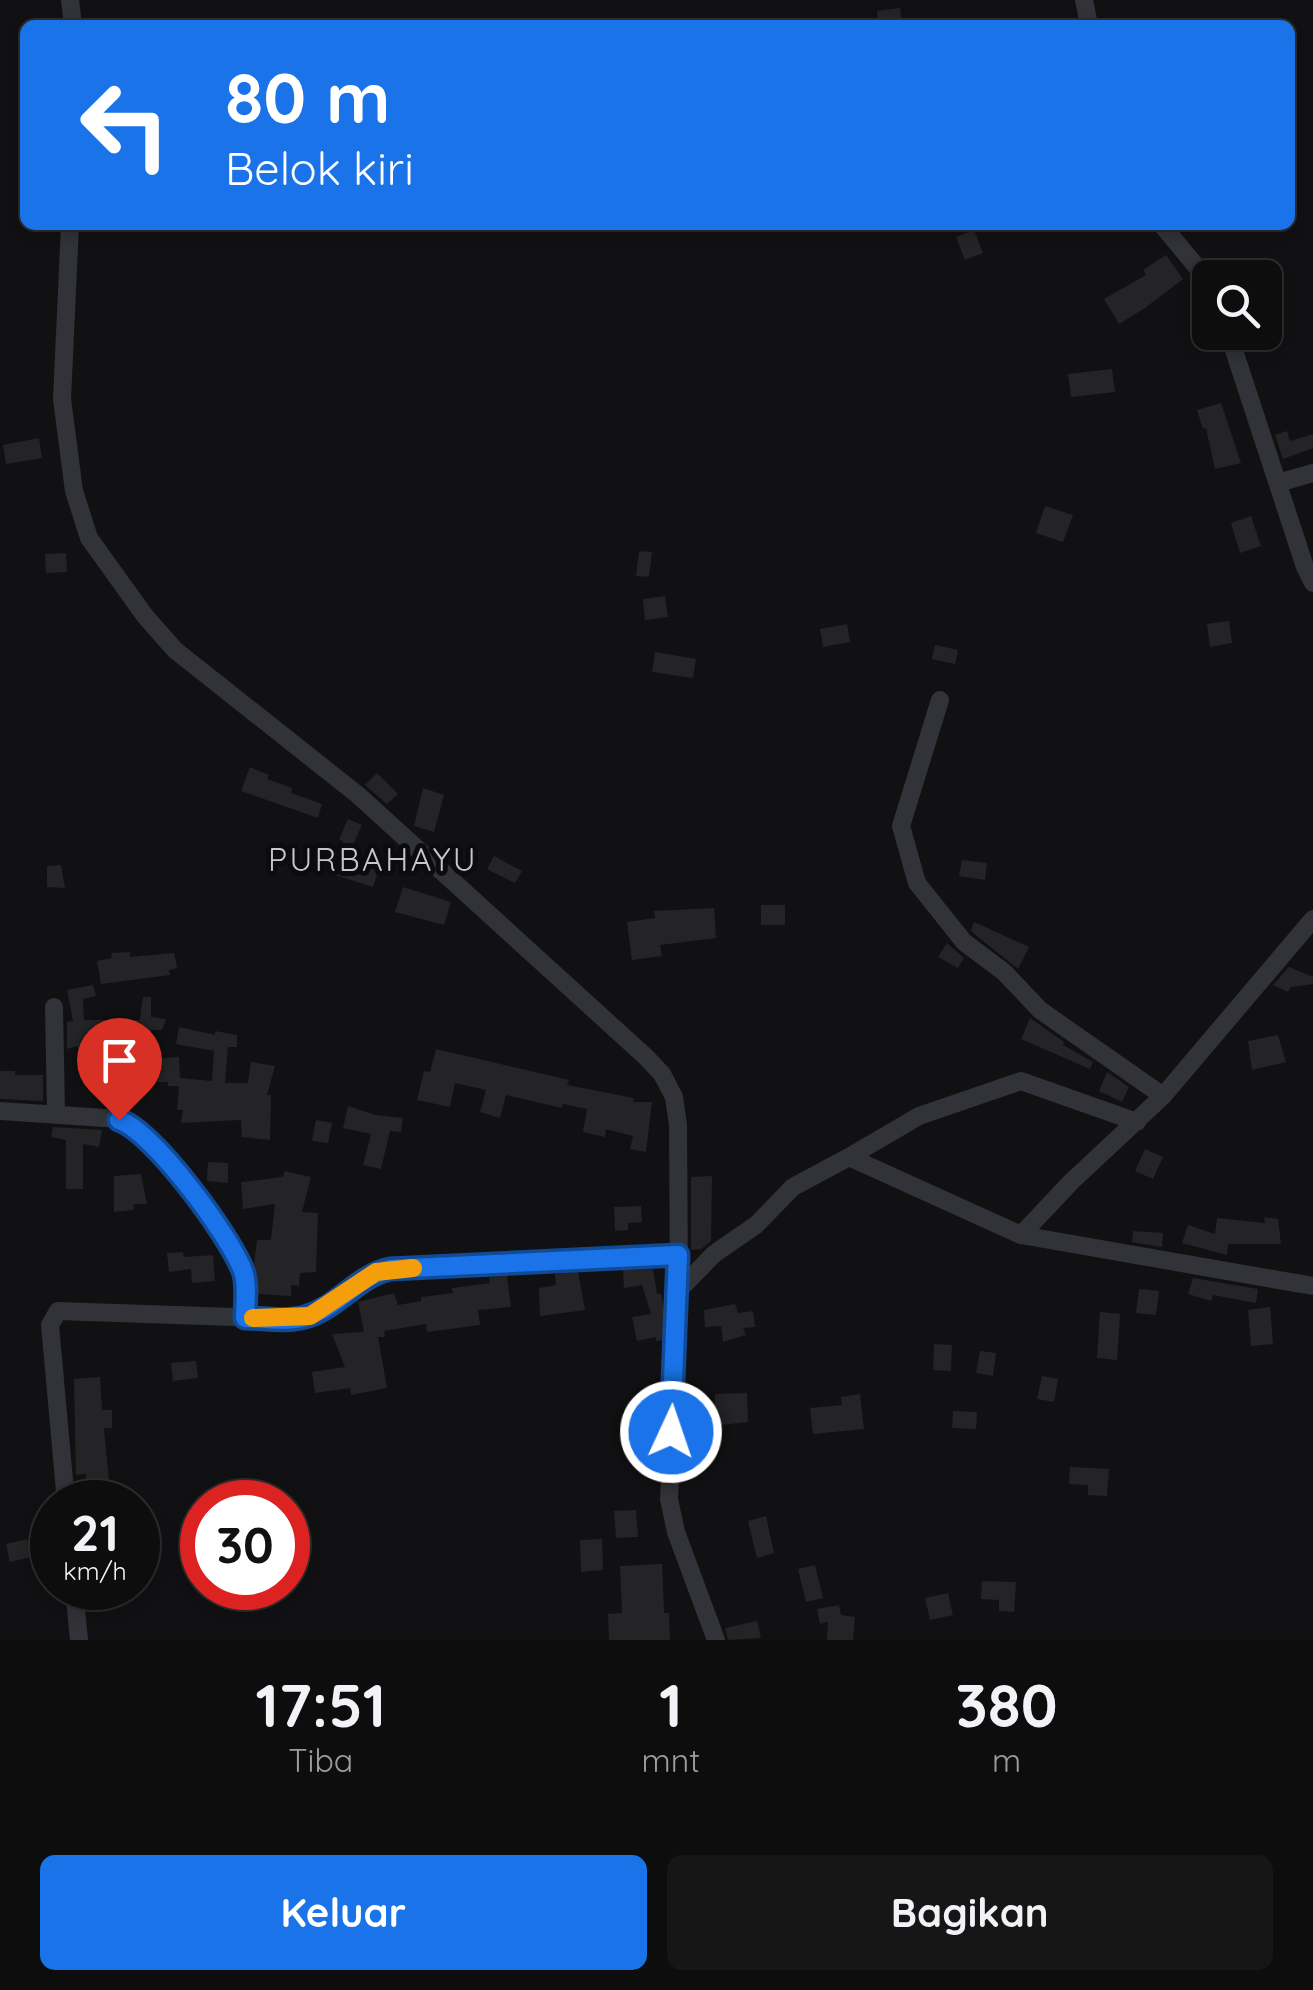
<!DOCTYPE html>
<html lang="id">
<style>
body{margin:0;font-family:Quicksand,sans-serif;background:#161617;color:#f1f3f6;height:100vh;display:flex;flex-direction:column;font-size:38px;white-space:nowrap}
*{box-sizing:border-box;margin:0}
p{font-size:32px;color:#9a9c9e}
.icon{flex:none;width:55px;height:55px;fill:none;stroke:currentColor;stroke-width:2;stroke-linecap:round;stroke-linejoin:round}
.map{position:relative;height:1640px;overflow:hidden}
.details{display:flex;flex-direction:column;background:#0d0d0e;flex:1}
.details>*{flex:none}
.banner{position:absolute;left:20px;top:20px;width:1275px;height:210px;border-radius:15px;box-shadow:0 5px 15px #0003,0 0 0 2px #2d2d2e;background:#1a73e8;color:#fff;overflow:hidden}
.controls{position:absolute;left:1192px;top:260px;display:grid;gap:20px}
.controls a{display:grid;place-items:center;width:90px;height:90px;border-radius:15px;background:#0d0d0e;box-shadow:0 5px 15px #0003,0 0 0 2px #2d2d2e;font-size:50px}
.speed{position:absolute;left:30px;top:1480px;display:flex;gap:20px;font-size:50px;font-weight:700;text-align:center}
.speed>*{display:grid;place-content:center;width:130px;height:130px;border-radius:50%;background:#0d0d0e;box-shadow:0 5px 15px #0003,0 0 0 2px #2d2d2e;line-height:1}
.speed small{font-size:25px;font-weight:400}
.speed .limit{border:15px solid #d22;background:#fff;color:#111}
.pin{position:absolute;display:grid;place-items:center;width:85px;height:85px;color:#fff;margin:-102px -42px;border-radius:50% 50% 50% 0;rotate:-45deg;box-shadow:0 0 10px #0007}
.pin .icon{rotate:45deg}
.me{position:absolute;width:110px;margin:-55px;rotate:3deg;stroke-linejoin:round;filter:drop-shadow(0 0 8px #0008)}
.turn{display:flex;align-items:center;gap:35px;height:210px;padding:0 40px;font-size:45px}
.turn .icon{width:130px;height:130px;stroke-width:2.5}
.turn b{display:block;font-size:70px;line-height:85px}
.eta{display:flex;justify-content:space-evenly;align-items:center;height:170px;text-align:center}
.eta b{font-size:60px;font-weight:700;line-height:70px}
.cta{display:flex;gap:20px;margin-top:auto;padding:20px 40px}
.cta a{flex:1;height:115px;border-radius:15px;background:#1a73e8;color:#fff;font-size:40px;font-weight:700;line-height:115px;text-align:center}
.cta a+a{background:#161617;color:#f1f3f6}
.map>svg:first-child{display:block}
</style>
<div class="map">
<svg width="1313" height="1640" viewBox="0 0 1313 1640">
<rect width="100%" height="100%" fill="#111113"/>
<path fill="#242427" d="M900,8L902,25H878L877,11Z
M974,230L983,253L965,260L956,237Z
M1166,255L1183,279L1145,308L1119,324L1104,299L1146,275L1143,270Z
M1112,369L1115,392L1071,397L1068,374Z
M1221,403L1241,463L1215,469L1206,428L1203,429L1197,410Z
M1287,431L1290,441L1313,434V448L1283,459L1275,435Z
M39,438L42,458L6,464L3,445Z
M1045,506L1073,515L1063,542L1036,533Z
M1251,516L1261,546L1240,553L1231,523Z
M639,551L652,552L649,577L636,576Z
M66,553L67,572L46,573L45,554Z
M665,596L668,617L645,620L643,599Z
M1229,621L1232,643L1210,647L1207,624Z
M847,624L850,642L823,647L820,629Z
M935,645L958,650L955,664L932,659Z
M655,652L696,659L693,678L652,672Z
M250,767L269,775L267,779L292,788L291,793L322,804L318,818L241,791Z
M377,773L398,794L387,804L365,785Z
M423,788L444,795L434,832L414,826Z
M348,819L362,825L348,855L380,865L373,887L332,874L343,841L339,839Z
M494,856L522,871L515,883L487,869Z
M962,860L987,863L985,880L959,876Z
M61,865L65,888L47,887V866Z
M403,887L451,902L444,925L395,912Z
M761,905H785V925H761Z
M714,908L716,938L660,945L662,956L632,960L627,922L655,918L654,911Z
M974,922L1029,947L1018,969L973,933L971,930Z
M947,943L964,958L958,968L938,957Z
M130,952V957L174,953L177,968L169,970L170,975L101,984L97,961L112,958L111,953Z
M1289,967L1313,977V984L1291,987L1288,992L1273,985Z
M93,985L96,996L83,999L84,1020H140L143,997H151V1017L166,1019L162,1030H151L152,1059L179,1057L180,1078L212,1081L214,1051L176,1044L179,1027L215,1035V1031L237,1035V1047H228L225,1083H248L251,1062L275,1066L267,1095H271L270,1140L242,1137L241,1120L181,1123L183,1110H177L179,1086H168V1082L133,1083V1090L102,1092L104,1046L86,1043L87,1050L78,1051L77,1046L67,1049V1022L73,1021L67,990Z
M1030,1018L1064,1042L1063,1045L1093,1062L1090,1069L1021,1039Z
M1278,1035L1286,1062L1252,1070L1248,1041Z
M436,1049L569,1080L567,1085L634,1098L633,1102H652L646,1152L630,1149L633,1136L606,1129L605,1137L583,1132L587,1109L563,1104L562,1108L506,1095L500,1118L480,1112L486,1090L455,1083L450,1107L417,1100L424,1071L430,1072Z
M0,1071H15V1075H43V1101L0,1099Z
M1107,1072L1129,1087L1122,1102L1099,1091Z
M348,1106L375,1115L403,1118L401,1132L390,1131L381,1169L363,1165L371,1134L343,1128Z
M316,1120L332,1123L328,1143L312,1141Z
M53,1127L102,1130L99,1147L83,1144V1189H66V1140L51,1137Z
M1145,1149L1163,1157L1153,1179L1135,1171Z
M208,1162L228,1163V1183L207,1181Z
M285,1171L311,1177L302,1212L318,1213L316,1272L300,1273L299,1286L291,1285V1296L258,1294L254,1264L257,1240H271L275,1204L243,1209L241,1182L283,1177Z
M141,1174L147,1204H134L133,1210L114,1212V1176Z
M712,1176L711,1241L701,1249L691,1250V1177Z
M641,1206L642,1222L628,1223V1230L615,1231L614,1207Z
M1264,1217L1278,1219L1281,1244H1228L1227,1255L1182,1243L1188,1225L1215,1234L1217,1218L1265,1223Z
M1133,1231L1163,1233L1162,1247L1132,1242Z
M183,1252L184,1257L213,1255L215,1281L192,1283L191,1269L169,1272L167,1253Z
M653,1269L657,1294H661L665,1314L664,1340L656,1341V1337L637,1341L632,1317L651,1314L642,1285L624,1288L623,1270Z
M578,1272L585,1310L540,1316L539,1288L556,1285L555,1274Z
M507,1276L511,1307L478,1310L480,1325L427,1332L426,1324L384,1331L385,1337H378L387,1388L351,1395L350,1388L315,1393L312,1372L345,1367L332,1334L364,1332L358,1302L394,1293L398,1305L421,1301V1297L453,1293L452,1288L490,1283L489,1277Z
M1193,1278L1258,1289L1256,1303L1213,1295L1211,1301L1188,1294Z
M1139,1289L1159,1291L1156,1315L1136,1313Z
M735,1304L738,1313L753,1311L755,1327L743,1328L746,1335L723,1342L721,1326L705,1327L704,1310Z
M1270,1307L1273,1344L1251,1346L1248,1310Z
M1100,1312L1120,1314L1117,1360L1097,1358Z
M934,1344L952,1345L951,1371L933,1370Z
M980,1351L996,1353L993,1376L976,1373Z
M196,1361L198,1378L173,1381L171,1363Z
M1042,1376L1058,1379L1054,1402L1037,1399Z
M100,1377L102,1410H112V1428H104L109,1482L87,1484L86,1474L76,1475L74,1379Z
M747,1393L748,1422L701,1427L702,1456L686,1457L687,1405L715,1404V1394Z
M860,1394L864,1429L813,1434L810,1408L842,1405L841,1397Z
M953,1411L977,1412L976,1429L952,1428Z
M1070,1467L1109,1469L1107,1496L1088,1495V1485L1069,1484Z
M636,1510L638,1537L616,1538L614,1511Z
M766,1516L774,1553L757,1558L748,1521Z
M27,1539L31,1557L10,1562L6,1544Z
M602,1539L603,1570L581,1572L580,1540Z
M662,1564L664,1613H669L670,1640H609L608,1614L622,1613L620,1566Z
M815,1565L823,1598L806,1602L798,1569Z
M982,1581L1016,1582L1014,1612L999,1611V1600L981,1599Z
M948,1593L953,1615L930,1620L925,1598Z
M839,1605L841,1615L855,1617L853,1640H827L828,1622L820,1624L817,1609Z
M757,1621L761,1638L728,1640L725,1628Z"/>
<g fill="none" stroke-linecap="round" stroke-linejoin="round">
<path stroke="#323338" stroke-width="18" d="M70,0L73,25
M1084,0L1089,25
M70,225L62,399L74,491L89,538L145,616L175,650L358,795L646,1057L662,1074L674,1097L678,1125L679,1290L669,1499L676,1532L716,1640
M1162,225L1210,283
M1228,332L1305,567L1313,583
M1278,483L1313,473
M940,700L901,826L917,883L964,942L1004,972L1040,1010L1163,1096
M54,1007L56,1113
M0,1111L119,1119C153,1130 230,1236 243,1270C248,1284 245,1304 245,1318
M849,1157L919,1116L1021,1081L1137,1122
M1021,1235L1313,1286
M679,1290L714,1254L756,1225L793,1187L849,1157L1021,1235L1071,1182L1163,1096L1313,919
M66,1502L50,1325L58,1311L291,1319C330,1315 353,1277 390,1269L678,1255
M74,1588L79,1640"/>
</g>
<g fill="none" stroke-linecap="round" stroke-linejoin="round">
<g stroke="#114b97" stroke-width="25">
<path id="route" d="M119,1120C153,1131 230,1236 243,1271C248,1284 245,1304 245,1318C265,1318 289,1323 308,1316C339,1306 358,1276 390,1269L678,1255L671,1432"/>
</g>
<use href="#route" stroke="#1a73e8" stroke-width="18"/>
<path stroke="#f59e0b" stroke-width="18" d="M253,1318L310,1316L376,1272L413,1268"/>
</g>
<g text-anchor="middle" dominant-baseline="central" stroke-width="10" stroke-linejoin="round" paint-order="stroke">
<g font-size="32" letter-spacing="2.5" fill="#c4c7cf" stroke="#0c0c0e">
<text x="373" y="859">PURBAHAYU</text>
</g>
</g>
</svg>
<div class="controls">
<a><svg class="icon" aria-label="search" viewBox="0 0 24 24"><circle cx="10" cy="10" r="6"/><path d="M15 15l6 6"/></svg></a>
</div>
<div class="speed"><div>21<small>km/h</small></div><div class="limit">30</div></div>
<div class="pin" style="left:119px;top:1120px;background:#d93025"><svg class="icon" aria-label="arrive" viewBox="0 0 24 24"><path d="M6 21V4h12l-3 4 3 4H6"/></svg></div>
<svg class="me" style="left:671px;top:1432px" viewBox="-20 -20 40 40"><circle r="17" fill="#1a73e8" stroke="#fff" stroke-width="3"/><path d="M0-11L8 9 0 5-8 9z" fill="#fff"/></svg>
<div class="banner">
<div class="turn"><svg class="icon" aria-label="left" viewBox="0 0 24 24"><path d="M17 20v-9H6M10 6l-5 5 5 5"/></svg><div><b>80 m</b>Belok kiri</div></div>
</div>
</div>
<section class="details">
<div class="eta">
<div><b>17:51</b><p>Tiba</p></div>
<div><b>1</b><p>mnt</p></div>
<div><b>380</b><p>m</p></div>
</div>
<div class="cta"><a>Keluar</a><a>Bagikan</a></div>
</section>
